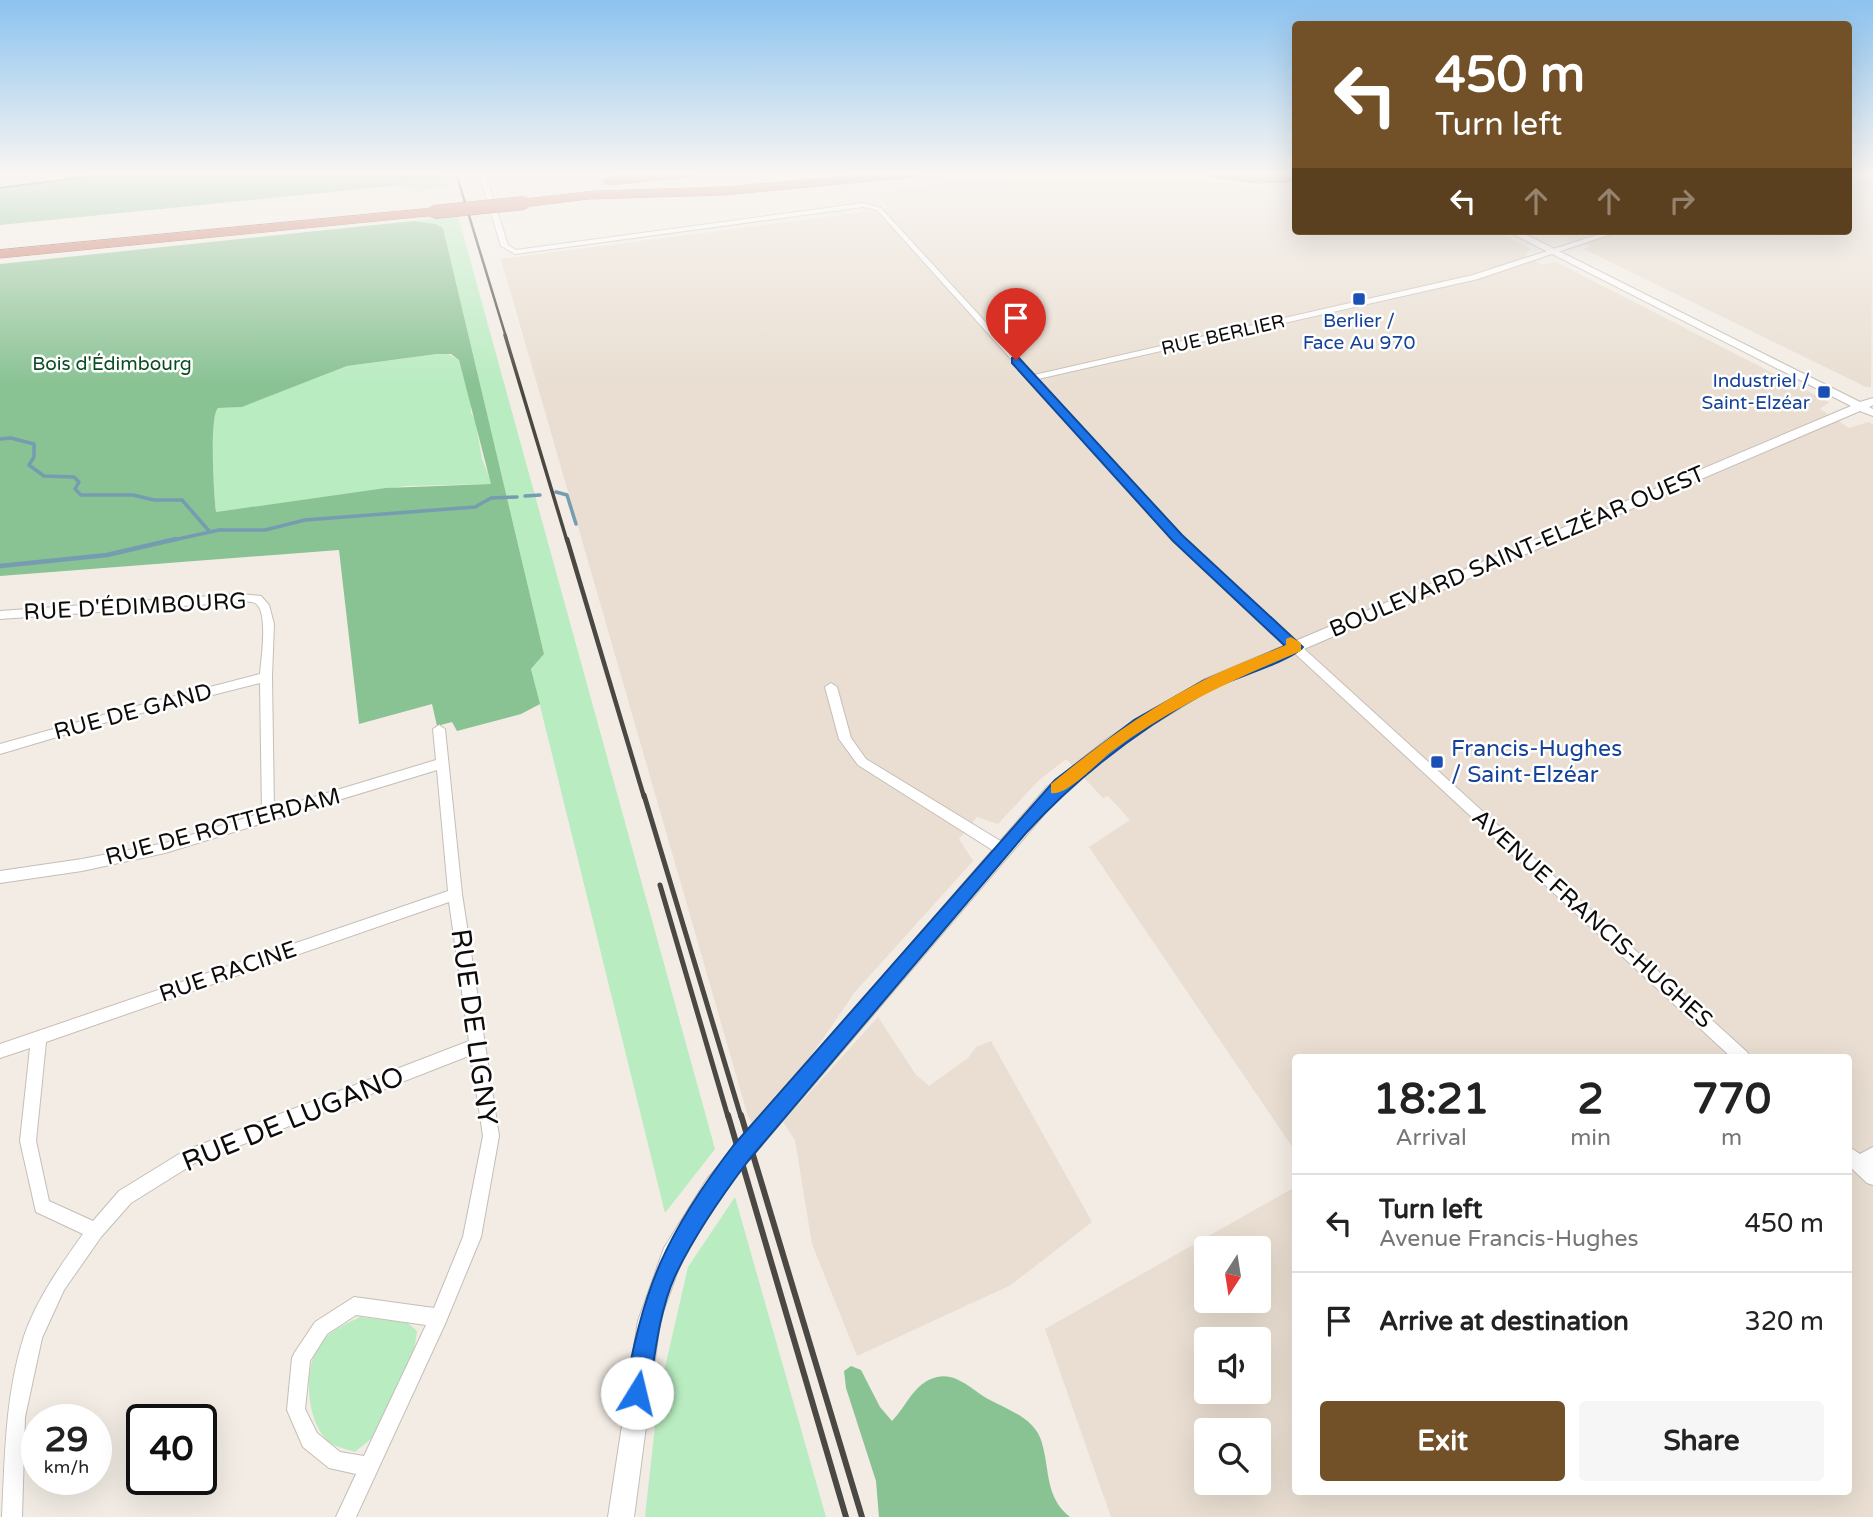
<!DOCTYPE html>
<meta charset="utf-8">
<style>
body{margin:0;font-family:"Varela Round",sans-serif;background:#f6f6f6;color:#222;height:100vh;display:flex;flex-direction:column;font-size:26px;white-space:nowrap}
*{box-sizing:border-box;margin:0}
p{font-size:23px;color:#767676}
.icon{flex:none;width:38px;height:38px;fill:none;stroke:currentColor;stroke-width:2;stroke-linecap:round;stroke-linejoin:round}
.map{position:relative;flex:1;overflow:hidden}
.drawer{position:absolute;left:1292px;top:1054px;width:560px;height:441px;display:flex;flex-direction:column;background:#fff;border-radius:7px;box-shadow:0 7px 28px #0002}
.drawer>*{flex:none}
.banner{position:absolute;left:1292px;top:21px;width:560px;height:214px;border-radius:7px;box-shadow:0 7px 28px #0002;background:#725028;color:#fff;overflow:hidden}
.needle{width:46px;rotate:192deg}
.fabs{position:absolute;left:1194px;top:1236px;display:grid;gap:14px}
.fabs a{display:grid;place-items:center;width:77px;height:77px;border-radius:7px;background:#fff;box-shadow:0 7px 28px #0002;font-size:35px}
.speed{position:absolute;left:21px;top:1404px;display:flex;gap:14px;font-size:35px;font-weight:700;text-align:center}
.speed>*{display:grid;place-content:center;width:91px;height:91px;border-radius:50%;background:#fff;box-shadow:0 7px 28px #0002;line-height:1}
.speed small{font-size:18px;font-weight:400}
.speed .limit{border:4px solid #111;border-radius:10px;background:#fff;color:#111}
.pin{position:absolute;display:grid;place-items:center;width:60px;height:60px;color:#fff;margin:-72px -30px;border-radius:50% 50% 50% 0;rotate:-45deg;box-shadow:0 0 7px #0007}
.pin .icon{rotate:45deg}
.me{position:absolute;width:77px;margin:-38px;rotate:9deg;stroke-linejoin:round;filter:drop-shadow(0 0 5px #0008)}
.turn{display:flex;align-items:center;gap:24px;height:147px;padding:0 28px;font-size:32px}
.turn .icon{width:91px;height:91px;stroke-width:2.5}
.turn b{display:block;font-size:49px;line-height:60px}
.lanes{display:flex;align-items:center;height:66px;padding:0 28px;background:#0003;justify-content:center;gap:35px;direction:ltr}
.lanes .off{opacity:.35}
.eta{display:flex;justify-content:space-evenly;align-items:center;height:119px;text-align:center}
.eta b{font-size:42px;font-weight:800;line-height:49px}
.primary-button{display:flex;gap:14px;margin-top:auto;padding:14px 28px}
.primary-button a{flex:1;height:80px;border-radius:7px;background:#725028;color:#fff;font-size:28px;font-weight:800;line-height:80px;text-align:center}
.primary-button a+a{background:#f6f6f6;color:#222}
ul{padding:0;list-style:none}
li{display:flex;align-items:center;gap:21px;height:98px;padding:0 28px;border-top:2px solid #e0e0e0}
li div{flex:1}
li b{display:block;font-size:26px}
li em{font-style:normal}
.map>svg:first-child{display:block}
</style>
<div class="map">
<svg width="1873" height="1517" viewBox="0 0 1873 1517">
<rect width="100%" height="100%" fill="#f2ece4"/>
<path fill="#e9ded1" fill-rule="evenodd" d="M0,173H83L0,184Z
M1010,173H1133L1252,186L1295,183V231H1495L1531,249L1525,254L1541,265L1556,262L1829,402L1820,409L1849,428L1868,422L1873,424V1517H1111L1045,1329L1295,1187V1491H1848V1057H1295V1151L1089,847L1130,820L1108,796L1103,798L1066,759L1038,781L998,824L977,817L959,839L973,861L855,992L757,1134L747,1113L501,259L871,211L888,208L879,193ZM1206,1248H1258V1300H1206ZM1206,1339H1258V1391H1206ZM1206,1430H1258V1482H1206Z
M1848,173H1873L1871,387H1866L1584,249L1590,246L1547,231H1848Z
M878,1017L916,1075L929,1086L968,1058L976,1047L991,1041L1092,1222L1011,1285L857,1356L812,1244L795,1140L783,1122Z"/>
<path fill="#b9ecc1" d="M423,173H443L450,188L417,191L391,186L414,180Z
M458,216L715,1149L665,1213L531,669L544,654L443,228L436,224L413,221Z
M446,353L459,360L471,402V413L475,419L482,459L492,484L406,486L216,512C214,496 209,416 218,408L242,407L347,366Z
M735,1197L826,1517H645L658,1398L688,1267Z
M360,1317L408,1323L417,1331C416,1356 389,1418 372,1438C367,1443 360,1447 355,1452C347,1449 335,1447 329,1442C305,1421 302,1363 323,1340C333,1329 348,1323 360,1317Z"/>
<path fill="#89c293" fill-rule="evenodd" d="M127,173H423L414,180L391,186L0,225V190Z
M413,221L436,224L443,228L544,654L531,669L540,704L521,714L457,731L452,722L437,726L432,704L359,724L339,550L0,576V264ZM437,354H451L459,360L491,484L386,488L216,512C214,496 209,417 218,408L242,407L347,366Z
M851,1366L861,1370L880,1407L892,1421C907,1406 914,1382 937,1377C957,1372 973,1391 990,1400C1010,1411 1035,1418 1042,1443C1050,1471 1045,1497 1070,1517H879L876,1481L846,1388L844,1371Z"/>
<g fill="none" stroke-linecap="round" stroke-linejoin="round">
<path stroke="#769cb1" stroke-width="3.5" d="M0,439L11,438L34,444V457L29,465L44,476L74,477L79,482L75,489L81,495H133L154,500H182L210,532
M556,492L567,495L576,524
M525,496L540,495
M169,541L219,530H265L305,520L475,507L491,498L517,497"/>
<path stroke="#769cb1" stroke-width="4.5" d="M0,566L107,555L176,539"/>
<g stroke="#c4beb7" stroke-width="2">
<path id="minor" d="M479,173H485L508,245L516,250L863,203L881,208L1034,375L1473,275L1609,231H1620L1478,279L1038,379L1190,545L1747,1052L1750,1057H1731L1182,549L877,210L863,207L515,254L501,246Z
M239,594L261,596L269,605L274,624L272,677L274,809L436,760L433,729L439,725L445,729L462,894L499,1136L481,1237L445,1324L356,1517H336L356,1474L329,1468L303,1447L287,1410L292,1358L295,1352L315,1322L354,1297L434,1308L463,1237L483,1136L471,1055L195,1163L131,1203L101,1237L64,1290L42,1338L25,1417L22,1517H2C5,1456 5,1395 24,1336C37,1299 60,1266 83,1234L36,1212L20,1141L30,1048L0,1058V1044L448,891L437,770L165,853L82,871L0,883V871L82,859L165,843L262,813L260,683L114,720L0,754V744L114,712L260,674C261,660 269,611 255,603C251,601 244,602 239,602L0,619V611ZM449,902L469,1041L184,1151L119,1191L93,1221L49,1201L36,1141L46,1042ZM356,1315L426,1325L364,1456L340,1452L317,1433L305,1409L310,1361L327,1334Z
M831,683L837,687L851,738L866,759L1007,845L1009,849L1007,853L1002,854L997,853L858,765L839,739L825,687Z
M1848,1146L1860,1154L1873,1147V1185L1867,1183L1848,1165Z"/>
</g>
<g stroke="#c4beb7" stroke-width="2">
<path id="tertiary" d="M1507,231H1519L1860,402L1873,398V405L1869,407L1873,409V416L1860,411L1213,688L1118,746L1059,797L721,1193L681,1262L660,1321L634,1517H608L638,1321L664,1248L707,1179L1047,787L1108,738L1203,680L1851,406Z"/>
</g>
<g stroke="#865144" stroke-width="2">
<path id="primary" d="M1242,173H1289L1284,176H1247Z"/>
</g>
<g stroke="#865144" stroke-width="1">
<path id="motorway" d="M655,173H698L692,177L608,185L602,181L608,177Z
M878,173H922L916,177L724,195L588,199L524,207L518,203L524,199L594,191L724,187Z
M1203,173L1295,174V182L1256,183L1209,177Z
M434,208L440,212L438,215L0,258V250Z"/>
</g>
<use href="#minor" fill="#fff" fill-rule="evenodd"/>
<use href="#tertiary" fill="#fff" fill-rule="evenodd"/>
<use href="#primary" fill="#ddada2" fill-rule="evenodd"/>
<use href="#motorway" fill="#c67664" fill-rule="evenodd"/>
<path stroke="#4b4844" stroke-width="2.5" d="M456,173L506,337
M0,188L118,173"/>
<path stroke="#4b4844" stroke-width="3.5" d="M505,335L567,541"/>
<path stroke="#4b4844" stroke-width="4.5" d="M567,539L644,797"/>
<path stroke="#4b4844" stroke-width="5" d="M644,795L741,1117
M660,885L728,1117"/>
<path stroke="#4b4844" stroke-width="6" d="M728,1115L846,1517
M741,1115L862,1517"/>
<g stroke="#865144" stroke-width="14" stroke-linecap="butt">
<path id="motorway-bridge" d="M434,212L524,203"/>
</g>
<use href="#motorway-bridge" stroke="#c67664" stroke-width="13"/>
</g>
<linearGradient id="sky" x2="0" y2="1"><stop stop-color="#8cc3ef"/><stop offset="0.45" stop-color="#f9f6f3"/><stop offset="1" stop-color="#f9f6f3" stop-opacity="0"/></linearGradient>
<rect width="1873" height="385" fill="url(#sky)"/>
<path fill="#1a73e8" stroke="#114b97" stroke-width="2" d="M1012,358H1019L1182,535L1303,647C1292,661 1231,679 1211,689C1140,728 1080,774 1026,833L748,1161C720,1198 695,1234 675,1276C659,1312 655,1354 649,1393L645,1401L637,1405L628,1401L625,1393C642,1287 668,1231 733,1146L1055,780L1134,720L1203,681L1285,646L1173,541L1012,363Z"/>
<path fill="#f59e0b" d="M1291,637L1301,643V651C1234,679 1170,708 1111,752C1098,762 1066,797 1051,793V784C1098,745 1147,709 1202,681C1229,667 1258,657 1286,645V639Z"/>
<g fill="#1a4fb4" stroke="#fff" stroke-width="2.5">
<rect x="1352" y="292" width="14" height="14" rx="3.5"/>
<rect x="1817" y="385" width="14" height="14" rx="3.5"/>
<rect x="1430" y="755" width="14" height="14" rx="3.5"/>
</g>
<g text-anchor="middle" dominant-baseline="central" stroke-width="5" stroke-linejoin="round" paint-order="stroke">
<g font-size="19" fill="#164399" stroke="#fff">
<text x="1359" y="321">Berlier /<tspan x="1359" dy="22">Face Au 970</tspan></text>
<text x="1810" y="381" text-anchor="end">Industriel /<tspan x="1810" dy="22">Saint-Elzéar</tspan></text>
</g>
<g font-size="19" fill="#0e0c0a" stroke="#fff">
<text transform="translate(1223 335) rotate(-13)">RUE BERLIER</text>
</g>
<g font-size="19" fill="#0a4d22" stroke="#fff">
<text x="112" y="364">Bois d'Édimbourg</text>
</g>
<g font-size="23" fill="#0e0c0a" stroke="#fff">
<text transform="translate(1517 552) rotate(-23)">BOULEVARD SAINT-ELZÉAR OUEST</text>
<text transform="translate(135 607) rotate(-3)">RUE D'ÉDIMBOURG</text>
<text transform="translate(133 712) rotate(-15)">RUE DE GAND</text>
<text transform="translate(223 827) rotate(-15)">RUE DE ROTTERDAM</text>
<text transform="translate(1592 919) rotate(42)">AVENUE FRANCIS-HUGHES</text>
<text transform="translate(228 972) rotate(-19)">RUE RACINE</text>
</g>
<g font-size="23" fill="#164399" stroke="#fff" text-anchor="start">
<text x="1451" y="749">Francis-Hughes<tspan x="1451" dy="26">/ Saint-Elzéar</tspan></text>
</g>
<g font-size="28" fill="#0e0c0a" stroke="#fff">
<text transform="translate(474 1027) rotate(82)">RUE DE LIGNY</text>
<text transform="translate(293 1119) rotate(-22)">RUE DE LUGANO</text>
</g>
</g>
</svg>
<div class="fabs">
<a><svg class="needle" viewBox="-14 -14 28 28"><path d="M0-13l5 13h-10z" fill="#e53935"/><path d="M0 13l5-13h-10z" fill="#767676"/></svg></a>
<a><svg class="icon" aria-label="sound" viewBox="0 0 24 24"><path d="M4 9h4l5-4v14l-5-4H4zM17 9q2 3 0 6"/></svg></a>
<a><svg class="icon" aria-label="search" viewBox="0 0 24 24"><circle cx="10" cy="10" r="6"/><path d="M15 15l6 6"/></svg></a>
</div>
<div class="speed"><div>29<small>km/h</small></div><div class="limit">40</div></div>
<div class="pin" style="left:1016px;top:360px;background:#d93025"><svg class="icon" aria-label="arrive" viewBox="0 0 24 24"><path d="M6 21V4h12l-3 4 3 4H6"/></svg></div>
<svg class="me" style="left:637px;top:1393px" viewBox="-20 -20 40 40"><circle r="19" fill="#fff"/><path d="M0-13L10 11 0 6-10 11z" fill="#1a73e8"/></svg>
<div class="banner">
<div class="turn"><svg class="icon" aria-label="left" viewBox="0 0 24 24"><path d="M17 20v-9H6M10 6l-5 5 5 5"/></svg><div><b>450 m</b>Turn left</div></div>
<div class="lanes"><svg class="icon" aria-label="left" viewBox="0 0 24 24"><path d="M17 20v-9H6M10 6l-5 5 5 5"/></svg><svg class="icon off" aria-label="ahead" viewBox="0 0 24 24"><path d="M12 20V5M6 11l6-6 6 6"/></svg><svg class="icon off" aria-label="ahead" viewBox="0 0 24 24"><path d="M12 20V5M6 11l6-6 6 6"/></svg><svg class="icon off" aria-label="right" viewBox="0 0 24 24"><path d="M7 20v-9h11M14 6l5 5-5 5"/></svg></div>
</div>
<section class="drawer">
<div class="eta">
<div><b>18:21</b><p>Arrival</p></div>
<div><b>2</b><p>min</p></div>
<div><b>770</b><p>m</p></div>
</div>
<ul>
<li><svg class="icon" aria-label="left" viewBox="0 0 24 24"><path d="M17 20v-9H6M10 6l-5 5 5 5"/></svg><div><b>Turn left</b><p>Avenue Francis-Hughes</p></div><em>450 m</em></li>
<li><svg class="icon" aria-label="arrive" viewBox="0 0 24 24"><path d="M6 21V4h12l-3 4 3 4H6"/></svg><div><b>Arrive at destination</b></div><em>320 m</em></li>
</ul>
<div class="primary-button"><a>Exit</a><a>Share</a></div>
</section>
</div>
